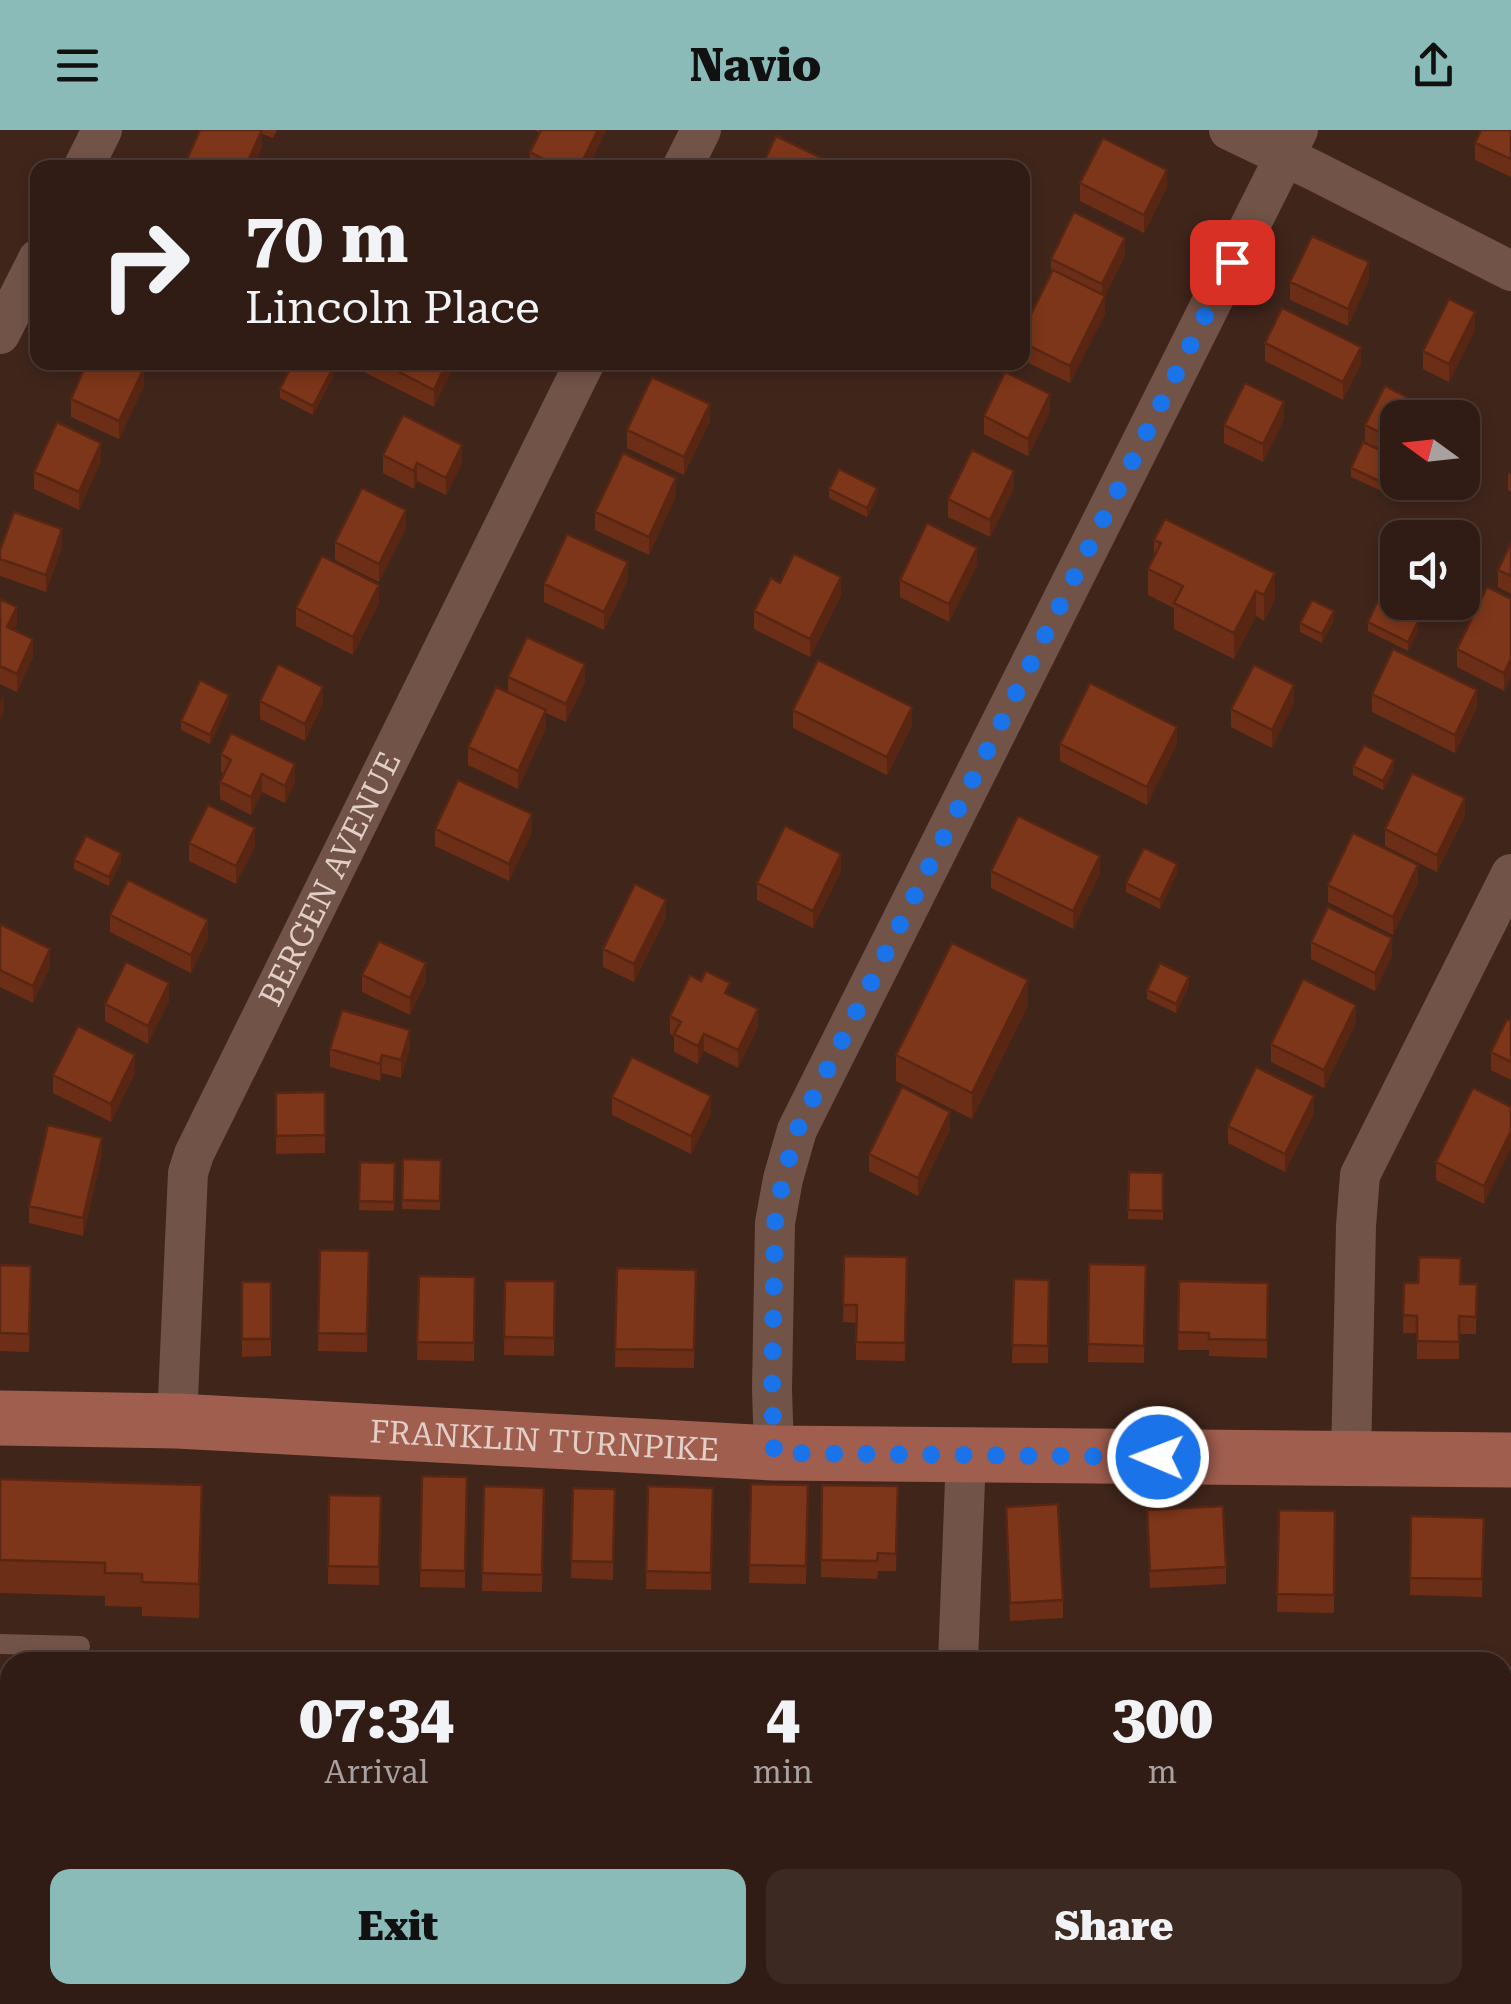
<!DOCTYPE html>
<style>
body{margin:0;font-family:"Roboto Serif",serif;background:#3c2922;color:#f1f3f6;height:100vh;display:flex;flex-direction:column;font-size:38px;white-space:nowrap}
*{box-sizing:border-box;margin:0}
p{font-size:32px;color:#a8a1a0}
.icon{flex:none;width:55px;height:55px;fill:none;stroke:currentColor;stroke-width:2;stroke-linecap:round;stroke-linejoin:round}
.map{position:relative;flex:1;overflow:hidden}
.details{position:absolute;left:0px;top:1522px;width:1512px;height:352px;display:flex;flex-direction:column;background:#301c14;border-radius:30px 30px 0 0;box-shadow:0 5px 15px #0003,0 0 0 2px #4b3a34}
.details>*{flex:none}
.guide{position:absolute;left:30px;top:30px;width:1000px;height:210px;border-radius:20px;box-shadow:0 5px 15px #0003,0 0 0 2px #4b3a34;background:#301c14;color:#f1f3f6;overflow:hidden}
.needle{width:65px;rotate:285deg}
.buttons{position:absolute;left:1380px;top:270px;display:grid;gap:20px}
.buttons a{display:grid;place-items:center;width:100px;height:100px;border-radius:20px;background:#301c14;box-shadow:0 5px 15px #0003,0 0 0 2px #4b3a34;font-size:50px}
.pin{position:absolute;display:grid;place-items:center;width:85px;height:85px;color:#fff;margin:-42px;border-radius:20px;box-shadow:0 5px 15px #0006}
.me{position:absolute;width:110px;margin:-55px;rotate:271deg;stroke-linejoin:round;filter:drop-shadow(0 0 8px #0008)}
.turn{display:flex;align-items:center;gap:35px;height:210px;padding:0 50px;font-size:45px}
.turn .icon{width:130px;height:130px;stroke-width:2.5}
.turn b{display:block;font-size:70px;line-height:85px}
.eta{display:flex;justify-content:space-evenly;align-items:center;height:170px;text-align:center}
.eta b{font-size:60px;font-weight:800;line-height:70px}
.action{display:flex;gap:20px;margin-top:auto;padding:20px 50px}
.action a{flex:1;height:115px;border-radius:20px;background:#8bbbb9;color:#111;font-size:40px;font-weight:800;line-height:115px;text-align:center}
.action a+a{background:#3c2922;color:#f1f3f6}
header{display:flex;justify-content:space-between;align-items:center;height:130px;padding:0 50px;background:#8bbbb9;color:#111;font-size:45px;font-weight:800}
.map>svg:first-child{display:block}
</style>
<header><svg class="icon" aria-label="menu" viewBox="0 0 24 24"><path d="M4 6h16M4 12h16M4 18h16"/></svg>Navio<svg class="icon" aria-label="share" viewBox="0 0 24 24"><path d="M12 15V3M7 8l5-5 5 5M5 13v7h14v-7"/></svg></header>
<div class="map">
<svg width="1511" height="1874" viewBox="0 0 1511 1874">
<rect width="100%" height="100%" fill="#40251b"/>
<g fill="none" stroke-linecap="round" stroke-linejoin="round">
<path stroke="#725348" stroke-width="20" d="M0,1514L80,1516"/>
<g stroke="#725348" stroke-width="40">
<path d="M1229,0L1315,41L1511,141"/>
<path d="M83,38L102,0"/>
<path d="M682,38L701,0"/>
<path d="M0,204L38,129"/>
<path id="s1" d="M177,1291L188,1043L194,1024L585,232"/>
<path d="M774,1323L772,1259L775,1093L783,1049L797,1000L1298,0"/>
<path d="M1351,1329L1356,1096L1360,1045L1511,744"/>
<path d="M958,1532L966,1325"/>
<path d="M0,1824L10,1825"/>
<path d="M1502,1851H1511"/>
<path d="M945,1874V1865"/>
</g>
<path stroke="#a05e4f" stroke-width="55" id="s2" d="M0,1288L177,1291L774,1323L1511,1330"/>
</g>
<path fill="#6c2e16" d="M200,0H277L273,8L262,4V18Z
M535,0H606L588,38H530V22L539,2Z
M1511,0V47L1475,30V13Z
M1080,53L1167,57L1144,103L1080,71Z
M1125,126L1105,166V184L1070,253L1022,230V212L1051,144V129Z
M1369,150L1348,196L1290,170V152Z
M1475,200L1449,252L1423,239V221Z
M1265,213L1361,234L1343,270L1265,231Z
M360,232H456L434,277L360,240Z
M333,247L313,285L280,268V259Z
M144,256L119,309L71,287V269Z
M1385,256L1428,278V288H1398V342L1388,364L1351,347V338L1363,312L1378,319L1365,313V295Z
M1050,282L1028,326L984,304V286Z
M1284,290L1263,332L1224,313V295Z
M710,291L684,345L627,318V300Z
M383,325L462,333L446,365L417,351L414,359L383,343Z
M101,331L79,380L34,359V342Z
M1508,343L1511,344V362L1508,360Z
M1014,358L990,407L948,387V369Z
M829,359L877,367L867,387L829,368Z
M676,366L649,425L595,400V382Z
M406,398L379,452L335,430V412Z
M1154,410L1275,469L1264,491L1256,486L1234,529L1174,499V478L1148,465V439L1154,426Z
M1511,413V464L1498,457V440Z
M62,417L46,462L0,446V420Z
M977,435L949,492L900,467V450Z
M628,450L604,500L544,472V454Z
M841,465L810,527L754,499V481Z
M0,469L17,494L14,500L33,527L17,562L0,554Z
M1511,469V547L1504,561L1457,537V519Z
M379,473L353,525L296,496V478Z
M1334,490L1322,513L1300,502V493Z
M1368,492L1418,501L1408,521L1368,501Z
M508,547L585,552L566,592L546,583V598L518,659L468,635V617L508,562Z
M1372,564L1477,578L1455,623L1372,582Z
M260,571L323,574L305,611L260,589Z
M1294,573L1272,618L1231,597V579Z
M229,574L210,614L181,600V591Z
M793,580L912,595L887,645L793,598Z
M1060,614H1177L1147,675L1060,631Z
M221,624L295,652L285,673L262,662L251,685L220,669V652L224,644L221,642Z
M1353,636L1394,639L1383,660L1353,645Z
M1465,686L1437,742L1385,716V699Z
M435,699L532,702L509,751L435,716Z
M189,713L255,716L236,754L189,731Z
M74,730L121,732L109,756L74,739Z
M841,741L813,798L757,770V753Z
M991,741L1100,744L1073,799L991,758Z
M1177,743L1160,779L1126,762V753Z
M1418,753L1393,805L1328,772V755Z
M110,785L208,808L191,843L110,802Z
M666,788L634,852L603,837V819Z
M0,794L50,837L33,873L0,857Z
M1311,812L1392,826L1375,861L1311,829Z
M362,845L426,851L410,885L362,862Z
M1189,856L1176,883L1147,869V860Z
M730,865L758,897L738,938L704,921L698,934L674,922V906L670,904V886Z
M169,871L148,914L105,891V874Z
M1028,876L972,989L896,951V925Z
M1511,891V950L1491,940V922Z
M1356,893L1324,958L1271,932V914Z
M410,918L401,948L382,943L380,951L330,937V919Z
M135,943L111,992L53,963V945Z
M325,962V1023L276,1024V963Z
M612,967L711,984L691,1024L612,985Z
M1511,977L1484,1074L1436,1050V1032Z
M1314,983L1285,1042L1228,1013V996Z
M950,1000L918,1066L869,1041V1024Z
M102,1025L83,1106L29,1093V1076Z
M403,1029L441,1030L440,1080L402,1079Z
M360,1032L395,1033L394,1081L359,1080Z
M1129,1042L1163,1043V1090L1128,1089Z
M320,1120L369,1121L367,1222L318,1221Z
M844,1126L907,1127L905,1231L856,1230V1193L843,1192Z
M1089,1134L1146,1135L1144,1233L1088,1232Z
M0,1135L31,1154L29,1222L0,1221Z
M617,1138L696,1140L694,1238L615,1237Z
M419,1146L475,1147L474,1231L417,1230Z
M1014,1149L1049,1150L1048,1233H1012Z
M505,1151H555L554,1226L504,1225Z
M1179,1151L1268,1153L1267,1228L1209,1226V1220H1178Z
M242,1152H271V1226L242,1227Z
M1404,1153L1477,1154L1476,1204H1459V1229H1417V1203H1403Z
M422,1346L467,1347L465,1458L420,1457Z
M0,1349L202,1388L199,1488L142,1486V1477L105,1476V1466L0,1463Z
M751,1354L808,1355L806,1454L749,1453Z
M822,1355L898,1356L896,1441H878L877,1449L821,1447Z
M484,1356L544,1358L542,1462L482,1461Z
M648,1356L713,1358L711,1460L646,1459Z
M573,1358L615,1359L613,1450L571,1448Z
M329,1365L381,1366L379,1455L328,1454Z
M1006,1377L1063,1470V1488L1010,1491Z
M1147,1380L1226,1437V1454L1150,1458Z
M1279,1380L1335,1381L1334,1483L1277,1482Z
M1411,1386L1484,1388L1482,1467L1410,1465Z
M0,1643H10V1707L0,1706Z"/>
<path fill="#582612" d="M262,0V18L253,38H245Z
M598,0H606L588,38H579Z
M1167,40V57L1144,103V85Z
M1125,108V126L1105,166V184L1070,253V236L1102,171V154Z
M1369,132V150L1348,196V179Z
M1475,182V200L1449,252V234Z
M1361,217V234L1343,270V252Z
M447,232H456L434,277V260Z
M144,238V256L119,309V291Z
M333,238V247L313,285V276Z
M1050,264V282L1028,326V309Z
M1284,272V290L1263,332V314Z
M710,274V291L684,345V327Z
M101,313V331L79,380V362Z
M462,315V333L446,365V348Z
M417,333V351L414,359V341Z
M1398,333V342L1388,364V355Z
M1014,341V358L990,407V390Z
M676,348V366L649,425V407Z
M877,358V367L867,387V378Z
M406,380V398L379,452V434Z
M62,399V417L46,462V445Z
M977,418V435L949,492V474Z
M628,432V450L604,500V482Z
M1275,443V469L1264,491V465Z
M841,447V465L810,527V509Z
M379,455V473L353,525V507Z
M1256,461V486L1234,529V503Z
M17,477V494L7,515V497Z
M1334,481V490L1322,513V504Z
M1418,492V501L1408,521V512Z
M33,509V527L17,562V544Z
M1511,529V547L1504,561V543Z
M585,534V552L566,592V574Z
M1294,555V573L1272,618V600Z
M323,557V574L305,611V594Z
M1477,560V578L1455,623V605Z
M4,564V582L0,589V572Z
M229,565V574L210,614V605Z
M912,577V595L887,645V627Z
M546,580V598L518,659V641Z
M1177,597V614L1147,675V657Z
M1394,630V639L1383,660V651Z
M295,634V652L285,673V656Z
M262,644V662L251,685V667Z
M1465,668V686L1437,742V725Z
M532,684V702L509,751V734Z
M255,698V716L236,754V736Z
M121,723V732L109,756V747Z
M841,724V741L813,798V781Z
M1100,726V744L1073,799V781Z
M1177,734V743L1160,779V770Z
M1418,735V753L1393,805V787Z
M666,770V788L634,852V834Z
M208,790V808L191,843V825Z
M1392,808V826L1375,861V843Z
M50,819V837L33,873V856Z
M426,833V851L410,885V868Z
M1189,847V856L1176,883V874Z
M1028,850V876L972,989V963Z
M169,853V871L148,914V896Z
M1356,875V893L1324,958V940Z
M758,879V897L738,938V920Z
M410,900V918L401,948V930Z
M704,904V921L698,934V916Z
M135,925V943L111,992V974Z
M382,925V943L380,951V934Z
M711,966V984L691,1024V1006Z
M1314,966V983L1285,1042V1024Z
M950,982V1000L918,1066V1048Z
M1511,1001V1019L1484,1074V1056Z
M102,1008V1025L83,1106V1088Z
M202,1355V1388L199,1488V1454Z"/>
<path fill="#7d361a" stroke="#582612" stroke-width="2.5" d="M200,0H262L245,38H183Z
M541,0H598L579,38H560L530,22Z
M1481,0H1511V29L1475,13Z
M776,6L828,31L825,38H761Z
M1103,8L1167,40L1144,85L1080,53Z
M1074,82L1125,108L1102,154L1051,129Z
M1312,106L1369,132L1348,179L1290,152Z
M1053,140L1105,166L1070,236L1022,212V202Z
M1449,169L1475,182L1449,234L1423,221Z
M1282,178L1361,217L1343,252L1265,213Z
M87,232H131L144,238L119,291L71,269Z
M293,232H322L333,238L313,276L280,259Z
M380,232H447L434,260Z
M1005,242L1050,264L1028,309L984,286Z
M652,247L710,274L684,327L627,300Z
M1245,253L1284,272L1263,314L1224,295Z
M1385,256L1428,278L1424,288H1398V311L1365,295Z
M403,285L462,315L446,348L417,333L414,341L383,325Z
M57,292L101,313L79,362L34,342Z
M1363,312L1398,328V333L1388,355L1351,338Z
M972,320L1014,341L990,390L948,369Z
M623,323L676,348L649,407L595,382Z
M839,339L877,358L867,378L829,359Z
M362,358L406,380L379,434L335,412Z
M14,382L62,399L46,445L0,429V420Z
M1165,389L1275,443L1264,465L1256,461L1234,503L1174,473L1183,456L1148,439L1161,413L1154,410Z
M927,393L977,418L949,474L900,450Z
M567,404L628,432L604,482L544,454Z
M1511,413V446L1498,440Z
M794,424L841,447L810,509L754,481L771,448L780,453Z
M322,426L379,455L353,507L296,478Z
M1487,457L1511,469V529L1504,543L1457,519Z
M0,469L17,477L7,497L33,509L17,544L0,536Z
M1312,470L1334,481L1322,504L1300,493Z
M1377,472L1418,492L1408,512L1368,492Z
M527,507L585,534L566,574L508,547Z
M1393,519L1477,560L1455,605L1372,564Z
M818,530L912,577L887,627L793,580Z
M278,534L323,557L305,594L260,571Z
M1254,535L1294,555L1272,600L1231,579Z
M200,550L229,565L210,605L181,591Z
M1090,553L1177,597L1147,657L1060,614Z
M496,557L546,580L518,641L468,617Z
M231,603L295,634L285,656L262,644L251,667L220,652L231,630L221,624Z
M1364,615L1394,630L1383,651L1353,636Z
M1412,643L1465,668L1437,725L1385,699Z
M458,650L532,684L509,734L435,699Z
M208,675L255,698L236,736L189,713Z
M1018,686L1100,726L1073,781L991,741Z
M785,696L841,724L813,781L757,753Z
M1353,703L1418,735L1393,787L1328,755Z
M86,706L121,723L109,747L74,730Z
M1144,718L1177,734L1160,770L1126,753Z
M128,750L208,790L191,825L110,785Z
M635,754L666,770L634,834L603,819Z
M1328,777L1392,808L1375,843L1311,812Z
M0,794L50,819L33,856L0,840Z
M379,811L426,833L410,868L362,845Z
M952,813L1028,850L972,963L896,925Z
M126,832L169,853L148,896L105,874Z
M1160,833L1189,847L1176,874L1147,860Z
M706,841L730,853L725,863L758,879L738,920L704,904L698,916L674,904L681,892L670,886L690,845L701,851Z
M1303,849L1356,875L1324,940L1271,914Z
M342,880L410,900L401,930L382,925L380,934L330,919Z
M1507,889L1511,891V932L1491,922Z
M78,896L135,925L111,974L53,945Z
M632,927L711,966L691,1006L612,967Z
M1256,937L1314,966L1285,1024L1228,996Z
M902,957L950,982L918,1048L869,1024Z
M1473,958L1511,977V1001L1484,1056L1436,1032Z
M325,962V1005L276,1006V963Z
M48,995L102,1008L83,1088L29,1076Z
M403,1029L441,1030L440,1071L402,1070Z
M360,1032L395,1033L394,1072L359,1071Z
M1129,1042L1163,1043V1081L1128,1080Z
M320,1120L369,1121L367,1204L318,1203Z
M844,1126L907,1127L905,1213L856,1212L857,1175H843Z
M1419,1127L1461,1128L1460,1154H1477L1476,1187L1459,1186V1212L1417,1211V1186L1403,1185L1404,1153H1418Z
M1089,1134L1146,1135L1144,1216L1088,1214Z
M0,1135L31,1136L29,1204L0,1203Z
M617,1138L696,1140L694,1220L615,1219Z
M419,1146L475,1147L474,1213L417,1212Z
M1014,1149L1049,1150L1048,1216L1012,1215Z
M505,1151H555L554,1208L504,1207Z
M1179,1151L1268,1153L1267,1210L1209,1209V1203L1178,1202Z
M242,1152H271V1209H242Z
M422,1346L467,1347L465,1441L420,1440Z
M0,1349L202,1355L199,1454L142,1452V1444L105,1443V1433L0,1430Z
M751,1354L808,1355L806,1436L749,1435Z
M822,1355L898,1356L896,1424L878,1423L877,1431L821,1430Z
M484,1356L544,1358L542,1445L482,1443Z
M648,1356L713,1358L711,1443L646,1441Z
M573,1358L615,1359L613,1432L571,1431Z
M329,1365L381,1366L379,1437L328,1436Z
M1058,1374L1063,1470L1010,1473L1006,1377Z
M1223,1376L1226,1437L1150,1441L1147,1380Z
M1279,1380L1335,1381L1334,1465L1277,1464Z
M1411,1386L1484,1388L1482,1449L1410,1448Z
M0,1643H10V1689H0Z
M834,1869L890,1874H833Z"/>
<g fill="none" stroke-linecap="round" stroke-linejoin="round">
<path stroke="#1a73e8" stroke-width="18" stroke-dasharray="0 32.4" d="M1158,1327L774,1323L772,1259L775,1093L783,1049L797,1000L1232,132"/>
</g>
<g text-anchor="middle" dominant-baseline="central" stroke-width="10" stroke-linejoin="round" paint-order="stroke">
<g font-size="32" fill="#e1cfc8" stroke="#351b11">
<text stroke="none"><textPath href="#s1" startOffset="575">BERGEN AVENUE</textPath></text>
<text stroke="none"><textPath href="#s2" startOffset="545">FRANKLIN TURNPIKE</textPath></text>
</g>
</g>
</svg>
<div class="buttons">
<a><svg class="needle" viewBox="-14 -14 28 28"><path d="M0-13l5 13h-10z" fill="#e53935"/><path d="M0 13l5-13h-10z" fill="#a8a1a0"/></svg></a>
<a><svg class="icon" aria-label="sound" viewBox="0 0 24 24"><path d="M4 9h4l5-4v14l-5-4H4zM17 9q2 3 0 6"/></svg></a>
</div>
<div class="pin" style="left:1232px;top:132px;background:#d93025"><svg class="icon" aria-label="arrive" viewBox="0 0 24 24"><path d="M6 21V4h12l-3 4 3 4H6"/></svg></div>
<svg class="me" style="left:1158px;top:1327px" viewBox="-20 -20 40 40"><circle r="17" fill="#1a73e8" stroke="#fff" stroke-width="3"/><path d="M0-11L8 9 0 5-8 9z" fill="#fff"/></svg>
<div class="guide">
<div class="turn"><svg class="icon" aria-label="right" viewBox="0 0 24 24"><path d="M7 20v-9h11M14 6l5 5-5 5"/></svg><div><b>70 m</b>Lincoln Place</div></div>
</div>
<section class="details">
<div class="eta">
<div><b>07:34</b><p>Arrival</p></div>
<div><b>4</b><p>min</p></div>
<div><b>300</b><p>m</p></div>
</div>
<div class="action"><a>Exit</a><a>Share</a></div>
</section>
</div>
